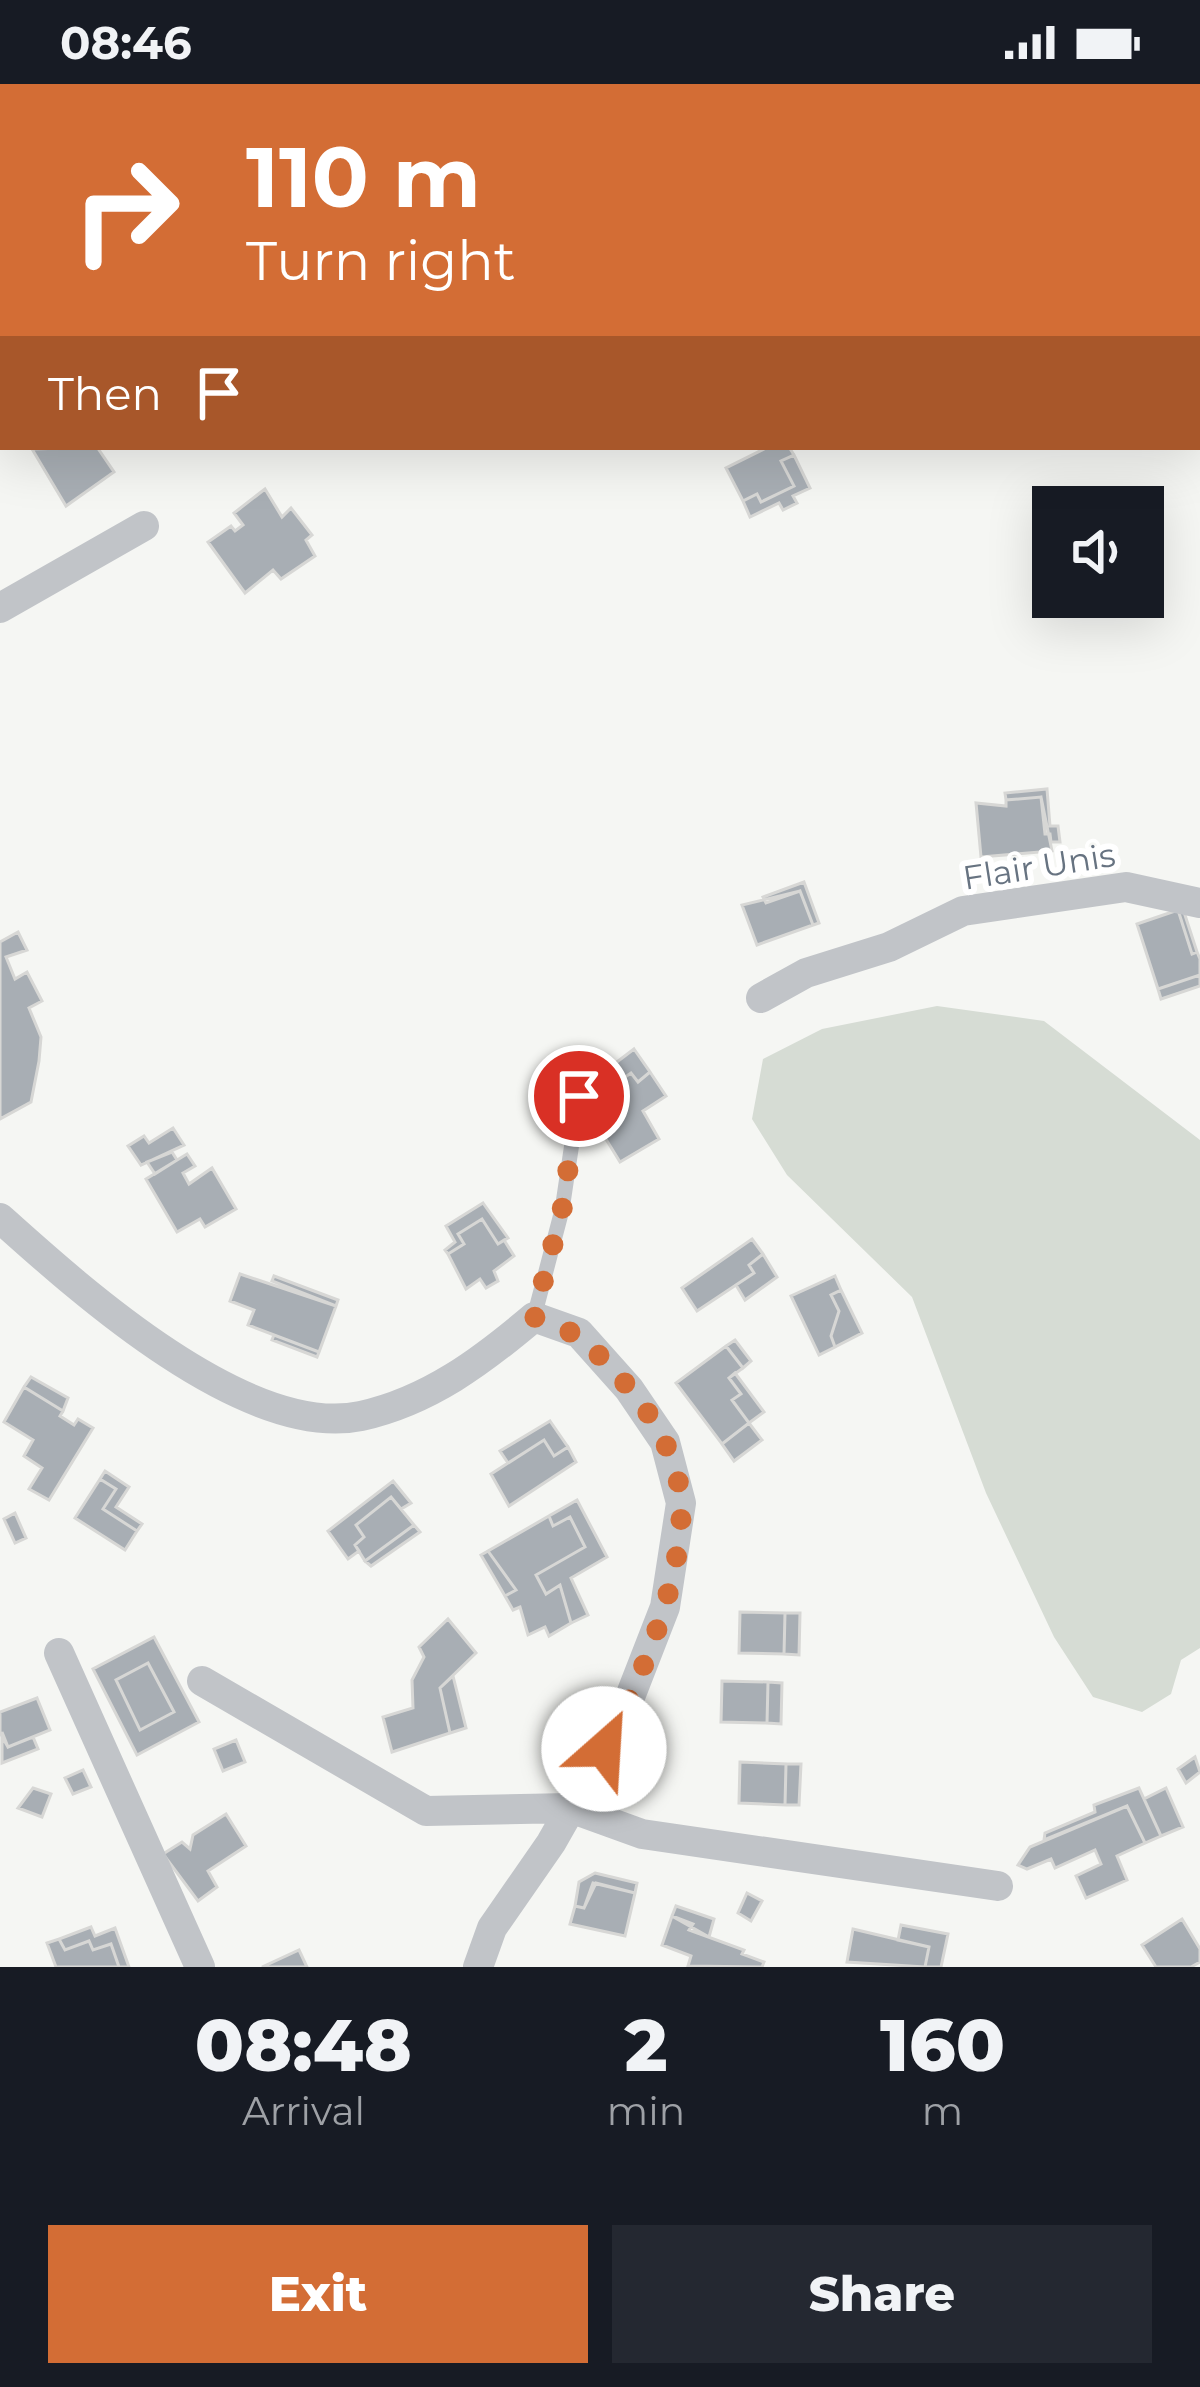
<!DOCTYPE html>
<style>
body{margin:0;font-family:Montserrat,sans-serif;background:#242831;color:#f1f3f6;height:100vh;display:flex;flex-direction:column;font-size:45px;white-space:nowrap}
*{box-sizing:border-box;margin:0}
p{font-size:39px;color:#9ea1a6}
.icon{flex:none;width:66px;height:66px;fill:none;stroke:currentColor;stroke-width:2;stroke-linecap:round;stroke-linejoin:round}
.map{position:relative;height:1883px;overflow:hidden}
.details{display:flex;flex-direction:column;background:#171b24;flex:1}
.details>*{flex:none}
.top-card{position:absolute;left:0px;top:0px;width:1200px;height:366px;box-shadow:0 12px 48px #0002;background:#d36d35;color:#fff;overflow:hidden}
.buttons{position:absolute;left:1032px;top:402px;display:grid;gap:24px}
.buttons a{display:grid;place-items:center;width:132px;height:132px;border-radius:0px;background:#171b24;box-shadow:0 12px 48px #0002;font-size:60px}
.pin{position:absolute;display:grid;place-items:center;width:102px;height:102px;color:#fff;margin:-51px;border:6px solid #fff;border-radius:50%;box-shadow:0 3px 12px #0007}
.me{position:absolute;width:132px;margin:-66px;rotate:26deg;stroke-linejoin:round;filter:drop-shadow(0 0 9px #0008)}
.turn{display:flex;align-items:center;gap:42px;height:252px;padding:0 48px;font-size:54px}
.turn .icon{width:156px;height:156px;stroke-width:2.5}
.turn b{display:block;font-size:84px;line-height:102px}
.then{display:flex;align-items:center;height:114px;padding:0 48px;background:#0003;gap:24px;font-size:45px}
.eta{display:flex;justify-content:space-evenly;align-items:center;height:204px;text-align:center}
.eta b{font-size:72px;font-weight:800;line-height:84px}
.action{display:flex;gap:24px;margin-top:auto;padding:24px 48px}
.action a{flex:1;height:138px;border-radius:0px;background:#d36d35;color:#fff;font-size:48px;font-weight:800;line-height:138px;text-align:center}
.action a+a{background:#242831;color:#f1f3f6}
.status{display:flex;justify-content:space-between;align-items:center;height:84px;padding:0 60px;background:#171b24;direction:ltr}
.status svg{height:33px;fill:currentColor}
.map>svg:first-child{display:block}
</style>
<div class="status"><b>08:46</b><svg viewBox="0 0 49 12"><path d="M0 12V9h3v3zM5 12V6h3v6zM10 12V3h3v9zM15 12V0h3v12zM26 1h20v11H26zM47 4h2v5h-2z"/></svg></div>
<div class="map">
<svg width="1200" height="1883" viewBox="0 0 1200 1883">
<rect width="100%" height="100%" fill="#f5f6f3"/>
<path fill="#d6dcd4" d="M937,922L1044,937L1200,1056V1564L1181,1576L1171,1610L1142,1628L1093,1613L1054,1553L986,1409L912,1213L787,1091L752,1035L763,975L822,945Z"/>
<path fill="#a8aeb4" stroke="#d7d7d5" stroke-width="3" fill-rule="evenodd" d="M740,0H834L838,3H744Z
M97,363L114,388L66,422L32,365Z
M768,363H789L794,371L781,377L794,402L761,418L757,410L743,417L726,384Z
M794,371L810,404L793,412L797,419L783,426L779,419L750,433L743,417L757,410L761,418L794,402L781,377Z
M265,405L282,433L291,424L312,451L306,456L315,472L281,495L273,486L245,509L208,458L231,442L235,447L243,441L234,429Z
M1047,705L1050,742H1058L1060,758H1051L1050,750H1045L1041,713L1006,716L1005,709Z
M1041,713L1052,767L981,773L976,719L1006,722V716Z
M804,798L819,839L813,841L800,807L766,819L763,813Z
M800,807L813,841L757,861L742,821Z
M1183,825L1197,868L1192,870L1178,826Z
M1178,826L1192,870L1197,868L1200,875V891L1158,905L1137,840Z
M18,848L27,866L6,873L15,895L27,888L42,917L29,924L41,953L39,977L31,1018L0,1035V858Z
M1200,891V902L1161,915L1158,905Z
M634,965L650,988L638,998L631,989L596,1013L616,1044L604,1052L576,1009Z
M650,988L666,1012L643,1027L659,1055L620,1078L604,1052L616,1044L596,1013L631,989L638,998Z
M173,1044L184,1061L141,1081L128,1062L144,1052L149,1059Z
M172,1068L177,1076L155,1090L147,1078Z
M187,1070L195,1082L183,1089L189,1100L212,1084L236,1125L205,1143L200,1135L177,1148L146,1095Z
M483,1119L508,1154L498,1160L482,1135L458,1150L464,1160L448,1170L445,1166L455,1158L446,1142Z
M482,1135L498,1160L504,1156L514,1172L494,1187L498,1197L486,1204L480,1195L466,1205L448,1170L464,1160L458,1150Z
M752,1155L763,1170L749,1181L754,1189L697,1227L682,1204Z
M763,1170L777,1193L745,1216L736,1201L754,1189L749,1181Z
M240,1190L336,1222L319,1268L248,1241L254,1226L230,1217Z
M274,1192L338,1216L336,1222L272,1197Z
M835,1192L841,1206L831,1211L839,1227L831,1252L835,1263L819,1271L791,1212Z
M841,1206L862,1249L835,1263L831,1252L839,1227L831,1211Z
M274,1251L319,1268L317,1273L272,1256Z
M735,1256L751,1277L743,1284L726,1262Z
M726,1262L743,1284L729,1294L741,1310L732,1316L749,1339L722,1360L676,1299Z
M735,1289L764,1328L749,1339L732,1316L741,1310L729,1294Z
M31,1293L68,1314L63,1327L24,1303Z
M24,1303L63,1327L60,1332L74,1341L78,1335L93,1344L49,1416L29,1405L42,1384L24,1372L33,1356L4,1338Z
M550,1337L568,1363L554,1372L544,1356L508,1379L500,1367Z
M749,1339L762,1356L734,1377L722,1360Z
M544,1356L554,1372L568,1363L576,1378L509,1422L491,1390Z
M105,1387L129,1403L116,1423L142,1440L137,1447L103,1425L116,1405L100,1395Z
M100,1395L116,1405L103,1425L137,1447L125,1466L75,1434Z
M393,1397L411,1419L401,1425L391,1413L356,1441L364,1453L355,1461L359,1467L348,1475L328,1447Z
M391,1413L414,1441L365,1477L355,1461L364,1453L356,1441Z
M577,1416L607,1473L571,1494L588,1531L571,1539L560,1501L546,1510L536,1491L585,1463L570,1433L553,1442L549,1432Z
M15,1429L26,1454L15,1459L4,1435Z
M549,1432L553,1442L570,1433L585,1463L536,1491L546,1510L560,1501L571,1539L549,1552L545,1543L528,1551L520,1523L513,1526L505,1512L516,1506L488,1467Z
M414,1441L420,1448L371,1482L365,1477Z
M488,1467L516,1506L505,1512L481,1471Z
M740,1528L785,1529L784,1570L739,1569Z
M785,1529H800L799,1571L784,1570Z
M448,1535L476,1569L440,1604L450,1649L392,1668L383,1633L413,1624L412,1596L424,1573L419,1563Z
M154,1553L199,1638L137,1671L93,1585ZM148,1579L174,1628L140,1646L116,1596Z
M148,1579L174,1628L140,1646L116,1596Z
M453,1592L466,1644L450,1649L440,1604Z
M722,1597L768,1598L767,1639L721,1638Z
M768,1598L782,1599L781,1640L767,1639Z
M37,1614L50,1646L8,1663L0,1649V1628Z
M2,1648L8,1663L33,1653L38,1665L2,1679Z
M236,1656L245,1678L223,1687L214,1665Z
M1195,1673L1200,1688L1186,1699L1178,1685Z
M740,1678L786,1680L785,1721L739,1719Z
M786,1680H801L799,1721H785Z
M83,1686L91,1703L73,1710L65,1694Z
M33,1704L51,1710L42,1733L18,1724Z
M1139,1704L1161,1752L1145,1759L1127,1722L1044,1756L1045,1749L1095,1728L1094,1721Z
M1166,1704L1183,1743L1161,1752L1144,1715Z
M1127,1722L1145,1759L1117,1772L1127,1796L1086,1814L1076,1792L1101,1780L1095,1766L1055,1784L1051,1775L1027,1785L1018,1781L1030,1763Z
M226,1730L246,1762L208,1787L217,1803L198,1817L163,1770L182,1758L190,1765L193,1751Z
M595,1789L637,1799L635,1809L596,1799L584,1824L575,1822L579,1798Z
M593,1799L635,1809L625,1852L570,1840L575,1822L584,1824Z
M747,1809L762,1817L751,1837L738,1829Z
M676,1822L714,1835L709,1853L672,1832Z
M672,1832L693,1840L689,1846L744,1866L742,1870L764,1878L762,1883L688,1882L691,1872L662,1861Z
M1182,1835L1200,1865V1878L1191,1883H1156L1142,1861Z
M901,1841L948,1850L941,1883H925L929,1863L898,1856Z
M91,1843L95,1852L115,1844L129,1883H119L111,1860L93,1866L89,1857L65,1866L59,1855Z
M853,1845L929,1863L925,1883L847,1878Z
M59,1855L65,1866L89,1857L93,1866L111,1860L119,1883H56L47,1859Z
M299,1866L307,1883H262Z"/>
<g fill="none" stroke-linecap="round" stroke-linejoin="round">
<g stroke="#b4b8bc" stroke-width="51">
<path id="secondary" d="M10,3L14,0"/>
</g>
<path stroke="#c1c4c8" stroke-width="15" d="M534,1233L562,1126L579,1012"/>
<path stroke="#c1c4c8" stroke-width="30" d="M99,0L101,3
M995,0L999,3
M1093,3L1097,0
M0,524L144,442
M761,914L806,889L889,863L963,827L1126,803L1200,819
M0,1134C79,1205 246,1356 361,1332C429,1317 482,1277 534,1233L579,1249L629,1305L665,1358L681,1419L665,1523L621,1636L551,1759L492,1844L478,1883
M59,1569L200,1883
M202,1597L426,1727L570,1724L642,1750L998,1802"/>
<use href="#secondary" stroke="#fff" stroke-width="45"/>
</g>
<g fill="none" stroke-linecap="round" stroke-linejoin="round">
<path stroke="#d36d35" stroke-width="21" stroke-dasharray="0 37.8" d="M579,1012L562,1126L534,1233C585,1251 586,1258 622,1296C651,1327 680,1376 681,1420C684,1493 639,1602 604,1665"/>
</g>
<g text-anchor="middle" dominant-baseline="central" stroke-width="12" stroke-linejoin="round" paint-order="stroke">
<g font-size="33" fill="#677381" stroke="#fff">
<text transform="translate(1039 782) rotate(-9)">Flair Unis</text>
</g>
</g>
</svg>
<div class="buttons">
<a><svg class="icon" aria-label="sound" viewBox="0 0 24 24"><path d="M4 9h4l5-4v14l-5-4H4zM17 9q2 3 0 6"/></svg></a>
</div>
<div class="pin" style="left:579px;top:1012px;background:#d93025"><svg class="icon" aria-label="arrive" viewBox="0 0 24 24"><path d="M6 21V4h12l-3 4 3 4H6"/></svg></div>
<svg class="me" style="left:604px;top:1665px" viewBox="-20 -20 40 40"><circle r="19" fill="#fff"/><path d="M0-13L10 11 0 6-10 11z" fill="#d36d35"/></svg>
<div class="top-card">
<div class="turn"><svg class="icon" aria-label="right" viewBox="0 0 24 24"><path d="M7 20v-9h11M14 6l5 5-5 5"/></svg><div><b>110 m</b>Turn right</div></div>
<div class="then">Then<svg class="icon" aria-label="arrive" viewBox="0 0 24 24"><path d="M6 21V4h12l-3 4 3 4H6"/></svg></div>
</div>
</div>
<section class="details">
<div class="eta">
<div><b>08:48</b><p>Arrival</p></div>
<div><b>2</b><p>min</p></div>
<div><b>160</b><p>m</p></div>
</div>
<div class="action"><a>Exit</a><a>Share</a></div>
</section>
